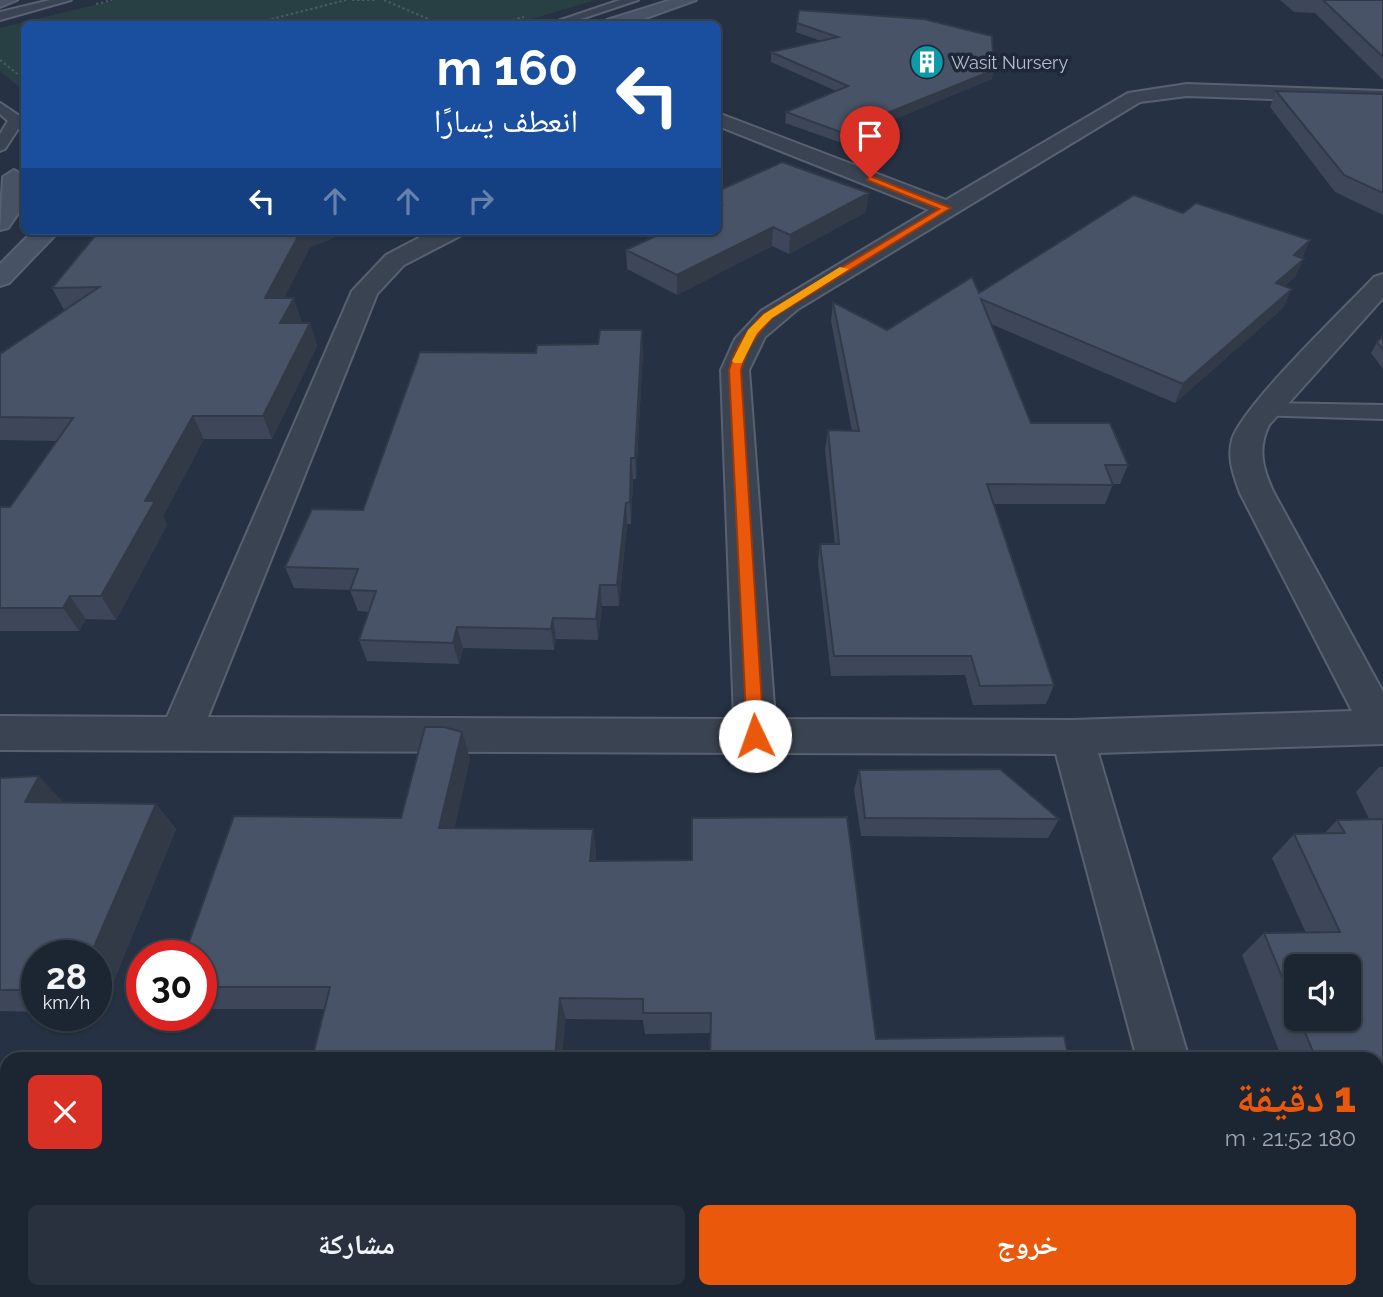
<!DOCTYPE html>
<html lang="ar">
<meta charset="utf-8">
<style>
body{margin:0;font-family:Raleway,"Noto Naskh Arabic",sans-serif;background:#29313e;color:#f1f3f6;direction:rtl;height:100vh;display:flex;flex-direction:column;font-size:26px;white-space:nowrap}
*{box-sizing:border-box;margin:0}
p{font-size:23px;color:#a0a5ac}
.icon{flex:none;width:38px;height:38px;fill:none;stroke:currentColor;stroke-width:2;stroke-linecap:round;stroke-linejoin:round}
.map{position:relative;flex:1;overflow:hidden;direction:ltr}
.details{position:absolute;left:0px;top:1052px;width:1384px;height:247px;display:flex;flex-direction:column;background:#1c2532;border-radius:21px 21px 0 0;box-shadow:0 2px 5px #0004,0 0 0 2px #3a424d;direction:rtl}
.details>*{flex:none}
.hud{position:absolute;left:21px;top:21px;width:700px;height:214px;border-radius:10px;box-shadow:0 2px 5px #0004,0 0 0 2px #3a424d;direction:rtl;background:#1a4fa0;color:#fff;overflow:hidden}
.tools{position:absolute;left:1284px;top:954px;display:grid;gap:14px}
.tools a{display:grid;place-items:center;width:77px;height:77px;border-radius:10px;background:#1c2532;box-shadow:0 2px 5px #0004,0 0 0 2px #3a424d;font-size:35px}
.speed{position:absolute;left:21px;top:940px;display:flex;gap:14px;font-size:35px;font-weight:700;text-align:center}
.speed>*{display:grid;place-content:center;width:91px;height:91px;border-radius:50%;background:#1c2532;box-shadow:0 2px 5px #0004,0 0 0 2px #3a424d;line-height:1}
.speed small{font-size:18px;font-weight:400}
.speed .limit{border:10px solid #d22;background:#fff;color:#111}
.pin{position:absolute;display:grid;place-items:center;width:60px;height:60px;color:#fff;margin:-72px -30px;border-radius:50% 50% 50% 0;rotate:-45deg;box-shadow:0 0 7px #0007}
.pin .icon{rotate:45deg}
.me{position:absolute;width:77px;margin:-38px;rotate:357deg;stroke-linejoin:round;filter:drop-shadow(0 0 5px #0008)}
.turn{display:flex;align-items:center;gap:24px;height:147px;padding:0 28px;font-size:32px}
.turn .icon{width:91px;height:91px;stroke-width:2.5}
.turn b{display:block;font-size:49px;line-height:60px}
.lanes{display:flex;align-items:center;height:66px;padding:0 28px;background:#0003;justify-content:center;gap:35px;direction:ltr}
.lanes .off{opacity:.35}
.round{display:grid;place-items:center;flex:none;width:74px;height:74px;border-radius:10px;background:#29313e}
.summary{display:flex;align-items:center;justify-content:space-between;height:119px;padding:0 28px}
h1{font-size:42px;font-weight:800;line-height:52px;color:#ea580c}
.button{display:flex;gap:14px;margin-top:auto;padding:14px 28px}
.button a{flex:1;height:80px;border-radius:10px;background:#ea580c;color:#fff;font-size:28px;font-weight:800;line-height:80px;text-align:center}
.button a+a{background:#29313e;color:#f1f3f6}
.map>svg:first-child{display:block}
</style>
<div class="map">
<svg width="1383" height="1297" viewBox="0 0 1383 1297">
<rect width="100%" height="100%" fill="#263143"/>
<path fill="#284044" d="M115,0H596L515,24H24V91L0,71V28Z"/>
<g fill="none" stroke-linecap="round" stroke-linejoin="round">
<g stroke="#596170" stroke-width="4">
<path id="lane" d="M50,0H71L0,20V12Z
M620,0H638L566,24H549Z
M0,103L24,119V130L18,129L5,149L0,151V134L8,121L0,114Z
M1266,403L1383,405V419L1258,415L1255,410Z"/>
</g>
<g stroke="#596170" stroke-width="4">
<path id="street" d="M1187,84L1383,91V103L1187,96L1140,102L798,309L765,337L749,370L775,719L1072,720L1352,711L1240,493C1234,476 1227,459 1232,440C1241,407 1345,308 1374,277L1383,274V298L1269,425C1257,449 1263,470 1274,493L1383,692V744L1098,753L1189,1059H1137L1056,754L0,750V716L167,717L352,291L386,255L432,231H463L460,236L404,265L377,294L208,717L734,719L721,370L735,339L761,311L929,210L718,126V113L946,200L1128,93Z
M1199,1292H1259L1261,1297H1201Z"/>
</g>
<g stroke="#596170" stroke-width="4">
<path id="secondary" d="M0,0H17L0,7Z
M671,0H696L629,24H604L607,20Z
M14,170L24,176V205L8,228L0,230L3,177Z
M33,231H59L9,283L0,286V264Z"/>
</g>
<path stroke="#465c60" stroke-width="2" stroke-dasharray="2.5 2.5" stroke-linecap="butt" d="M352,0H375
M384,0L440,24
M96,4L112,0
M252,24L346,0
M498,24L524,17
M0,60L24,79"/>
<use href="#lane" fill="#3a4352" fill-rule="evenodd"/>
<use href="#street" fill="#3a4352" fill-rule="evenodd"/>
<use href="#secondary" fill="#485265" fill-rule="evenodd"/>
</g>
<path fill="#3e4759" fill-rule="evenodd" d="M1280,0H1383V80L1315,13L1294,12Z
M797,23L992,79L839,142L785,123L786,112L836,91L771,62V52L821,41L796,32Z
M1276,91L1383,94V215L1335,192L1270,107Z
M718,191L866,212L789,254L772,246L677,295L627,269L626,250L718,231Z
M98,231H351L310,247L284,298L301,320L300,323H310L317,346L272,439H204L163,516L167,525L116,620L86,619L79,631H0V507H10L57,441L0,440V354L65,310H64L52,288L98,232Z
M1310,240L1302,258L1295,277L1284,286L1292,289L1283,308L1175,403L991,324L1031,423L1128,465L1120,484H1113L1105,504H994L1054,685L1046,704L973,705L965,675L831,676L818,563L820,544H835L825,450L828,430L852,431L831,321L833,302L887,330L979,293Z
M1383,336V369L1371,353L1377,342Z
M643,350L636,479H633L631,524H627L619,606H602L598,640L556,639L554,650L463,648L459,664L367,661L359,640L369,612L358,611L350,590L294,588L285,567L363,510L536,353Z
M462,732L470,759L454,828L593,829L596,854V861L876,1039L710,1033L645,1034L643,1020L566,1019L324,1009H201V956L401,818Z
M1379,767H1383V1203H1377V1059H1282L1242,955L1264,933H1306L1272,858L1294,834H1324L1337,820L1369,819L1356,792ZM1297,966L1349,1018H1297Z
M859,770L1059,819L1048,838L861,836L854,790Z
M0,778L63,803L156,804L176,829L101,1012H96V956H37V1012L0,1011Z
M1305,1292H1377L1383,1297H1307Z"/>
<path fill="#323a48" d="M994,70L992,79L839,142L840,132Z
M869,193L866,212L789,254L790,235Z
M773,227L772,246L677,295V275Z
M301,231H351L310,247L273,320L265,298Z
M1310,240L1301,259L1294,255Z
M1304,259L1295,277L1267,302L1276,283Z
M1292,289L1283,308L1175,403L1183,384Z
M294,298L301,320L288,345L280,323Z
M310,323L317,346L272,439L263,416Z
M642,330L643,350L636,479L635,458Z
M193,416L204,439L163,516L167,525L116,620L101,596L145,501Z
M631,458L633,479L631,524L630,502Z
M626,503L627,524L619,606L617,585Z
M600,585L602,606L598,640L596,619Z
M70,596L86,619L79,631L63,608Z
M553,618L556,639L554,650L551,629Z
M457,627L463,648L459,664L453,643Z
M462,732L470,759L449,854L439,828Z
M39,776L63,802H25Z
M156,804L176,829L101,1012L96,1008V956H90Z
M593,829L596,854L594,886L590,861Z
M560,998L566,1019L562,1059H555Z
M7,1140V1236L0,1253V1156Z
M91,1292H125L123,1297H89Z
M534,1292H543L542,1297H534Z"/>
<path fill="#485367" stroke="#323a48" stroke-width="2" d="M1323,0H1383V57Z
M799,10L924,19L992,36L994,70L840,132L786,112L848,86L771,52L838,37L797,23Z
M1276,91L1383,94V193L1344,175Z
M782,162L869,193L790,235L773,227L677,275L626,250L666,231H718V207L722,205L718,203V191Z
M1134,195L1183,213L1196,203L1310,240L1294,255L1304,259L1276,283L1292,289L1183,384L981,299L1031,423H1110L1128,465H1105L1113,485L987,484L1054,685L980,686L971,656H834L820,544H839L828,430L859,431L833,302L887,330L972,277L979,293Z
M99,231H301L265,298H294L280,323H310L263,416H193L145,501H155L101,596H70L63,608H0V507H10L73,418L0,417V354L99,287L52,288Z
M600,330H642L635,458H631L630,502L626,503L617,585H600L596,619L553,618L551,629L457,627L453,643L359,640L376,591L350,590L358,569L285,567L312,509L363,510L420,352L536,353L537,345L598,344Z
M1383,336V350L1377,342Z
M425,727H444L462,732L439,828L593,829L590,861L692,860V818L847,817L876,1039L1064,1036L1069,1059H710L711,1013H643V999L560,998L555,1059H312L330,987H201V956H184L234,816L401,818Z
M1000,769L1059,819L865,818L859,770Z
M39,776L25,802L156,804L90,956H37V990H0V778Z
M1383,819V1189H1377V1059H1316L1299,1018H1349V966H1297V1013L1264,933L1340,932L1294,834L1345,833L1337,820Z
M0,1070H7V1140L0,1156Z
M1377,1203L1383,1217V1297H1342L1340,1292H1377Z
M0,1262L7,1263V1292H91L89,1297H0Z
M374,1292H534V1297H373Z
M623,1292H909V1297H576L623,1295Z"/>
<path fill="#ea580c" stroke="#983908" stroke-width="2" d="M870,176L951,208L772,318C756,335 747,348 741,370L764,736L755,743L747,736L729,370C736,346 746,331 764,314L939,209L867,180Z"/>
<path fill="#f59e0b" d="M840,267L849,269L772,318L757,333L742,363H734L732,361L748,330L764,314Z"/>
<defs>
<g id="building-disc" transform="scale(1.75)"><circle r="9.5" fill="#0f9aa8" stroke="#1f2838"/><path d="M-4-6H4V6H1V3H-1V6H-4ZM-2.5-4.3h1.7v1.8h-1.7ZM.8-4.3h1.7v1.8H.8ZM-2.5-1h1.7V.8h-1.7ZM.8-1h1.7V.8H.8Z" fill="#fff"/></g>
</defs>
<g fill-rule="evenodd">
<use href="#building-disc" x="927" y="62"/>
</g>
<g text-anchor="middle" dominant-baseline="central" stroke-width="7" stroke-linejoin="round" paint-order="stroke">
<g font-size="18" fill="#b8bfcc" stroke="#1f2838" text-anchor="start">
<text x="951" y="62">Wasit Nursery</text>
</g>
</g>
</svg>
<div class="tools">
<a><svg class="icon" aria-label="sound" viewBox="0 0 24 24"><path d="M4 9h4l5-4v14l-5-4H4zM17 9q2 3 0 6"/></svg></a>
</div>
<div class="speed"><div>28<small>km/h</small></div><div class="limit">30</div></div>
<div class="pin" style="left:870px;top:178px;background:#d93025"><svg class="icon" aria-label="arrive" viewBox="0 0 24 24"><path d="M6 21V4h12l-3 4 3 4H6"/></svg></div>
<svg class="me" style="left:755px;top:736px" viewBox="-20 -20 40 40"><circle r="19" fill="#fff"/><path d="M0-13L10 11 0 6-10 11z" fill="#ea580c"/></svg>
<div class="hud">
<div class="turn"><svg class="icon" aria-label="left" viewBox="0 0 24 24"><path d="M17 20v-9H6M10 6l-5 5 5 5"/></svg><div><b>160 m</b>انعطف يسارًا</div></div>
<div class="lanes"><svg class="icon" aria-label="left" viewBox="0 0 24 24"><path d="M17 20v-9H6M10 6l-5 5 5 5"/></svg><svg class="icon off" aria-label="ahead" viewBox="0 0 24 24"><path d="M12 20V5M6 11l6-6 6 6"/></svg><svg class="icon off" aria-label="ahead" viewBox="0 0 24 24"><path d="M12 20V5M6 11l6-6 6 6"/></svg><svg class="icon off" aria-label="right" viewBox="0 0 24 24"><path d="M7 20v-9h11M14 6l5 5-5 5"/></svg></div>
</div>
<section class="details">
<div class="summary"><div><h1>1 دقيقة</h1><p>180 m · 21:52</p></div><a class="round" style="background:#d93025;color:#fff"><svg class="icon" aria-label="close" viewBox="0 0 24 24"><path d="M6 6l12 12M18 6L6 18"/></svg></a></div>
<div class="button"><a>خروج</a><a>مشاركة</a></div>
</section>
</div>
